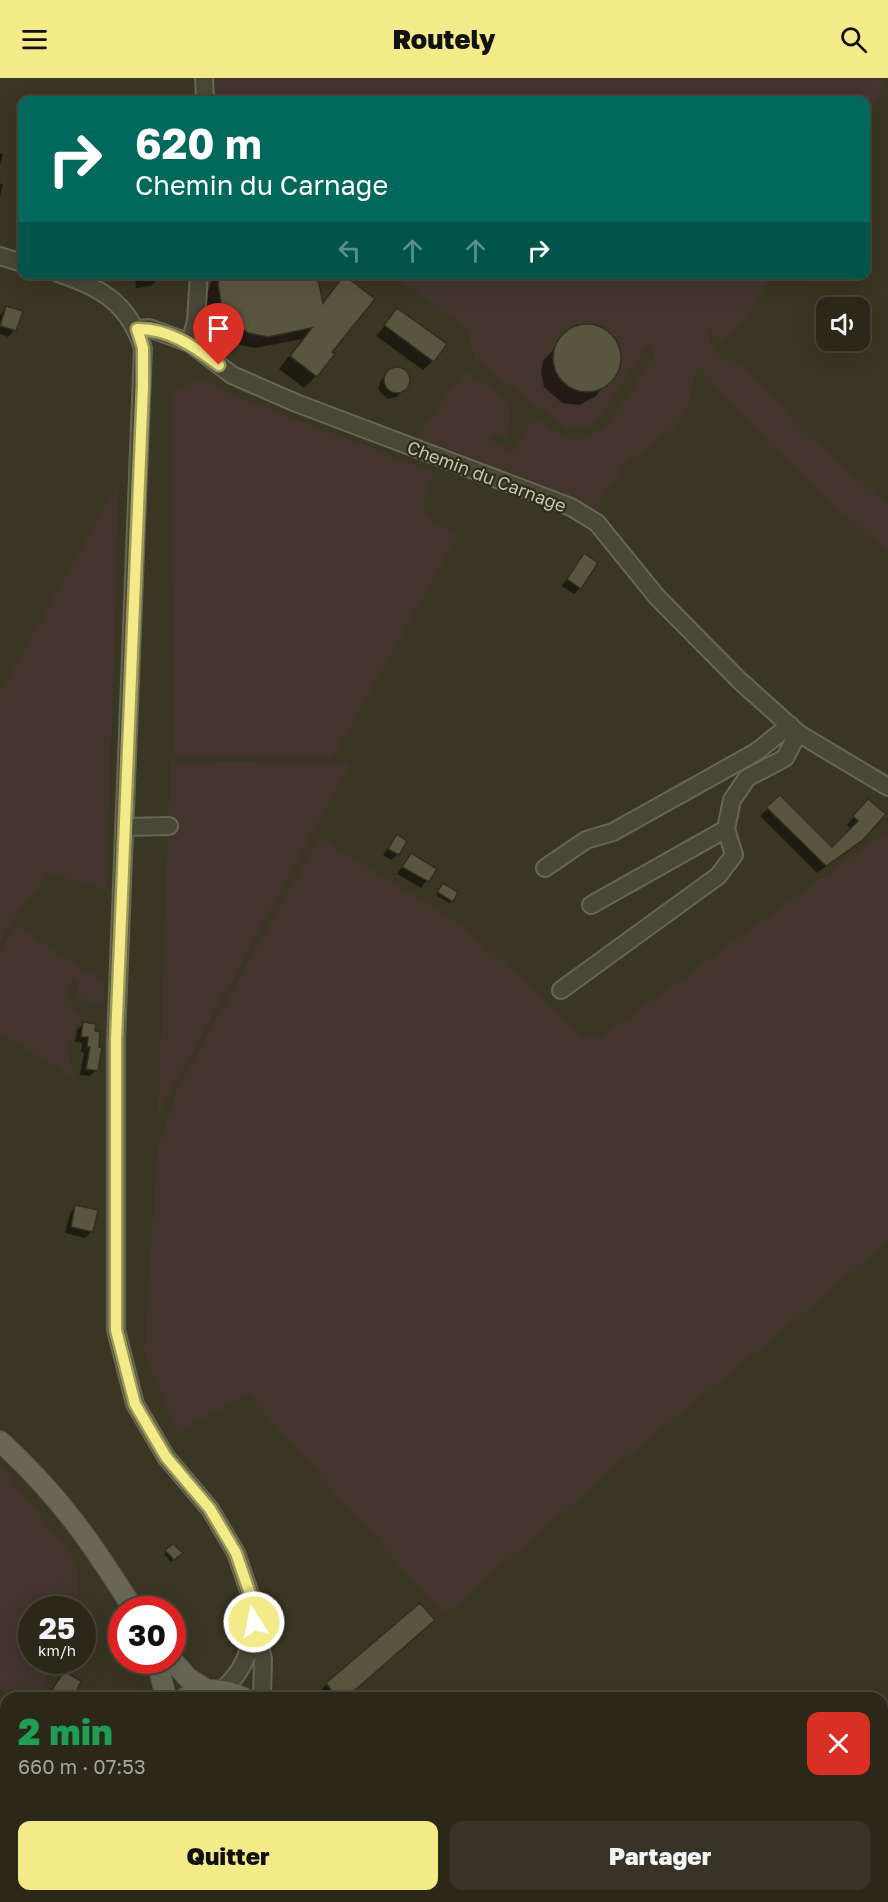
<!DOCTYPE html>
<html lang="fr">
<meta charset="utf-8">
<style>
body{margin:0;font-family:"Golos Text",sans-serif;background:#373427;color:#f1f3f6;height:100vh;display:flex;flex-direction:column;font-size:22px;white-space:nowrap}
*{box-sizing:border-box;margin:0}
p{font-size:20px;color:#a6a6a2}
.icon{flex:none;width:33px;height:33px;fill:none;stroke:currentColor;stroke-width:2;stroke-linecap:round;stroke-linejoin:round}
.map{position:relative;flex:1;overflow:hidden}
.drawer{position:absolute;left:0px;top:1614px;width:888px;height:210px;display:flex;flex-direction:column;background:#2b281a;border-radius:18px 18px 0 0;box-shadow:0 6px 24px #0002,0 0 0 2px #474439}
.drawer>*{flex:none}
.banner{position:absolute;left:18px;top:18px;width:852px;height:183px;border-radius:12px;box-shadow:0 6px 24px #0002,0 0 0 2px #474439;background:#00695c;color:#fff;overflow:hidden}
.buttons{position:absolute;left:816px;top:219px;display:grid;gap:12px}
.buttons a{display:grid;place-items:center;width:54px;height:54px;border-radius:12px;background:#2b281a;box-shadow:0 6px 24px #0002,0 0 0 2px #474439;font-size:30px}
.speed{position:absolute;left:18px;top:1518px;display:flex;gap:12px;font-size:30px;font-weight:700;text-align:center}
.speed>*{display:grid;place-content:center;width:78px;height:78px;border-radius:50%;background:#2b281a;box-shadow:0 6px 24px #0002,0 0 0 2px #474439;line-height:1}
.speed small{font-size:15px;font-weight:400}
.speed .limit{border:9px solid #d22;background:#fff;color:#111}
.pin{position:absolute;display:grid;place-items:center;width:51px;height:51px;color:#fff;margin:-62px -26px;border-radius:50% 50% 50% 0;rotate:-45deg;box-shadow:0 0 6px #0007}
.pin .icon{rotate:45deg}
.me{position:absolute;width:66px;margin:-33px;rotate:350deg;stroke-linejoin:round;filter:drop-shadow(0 0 4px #0008)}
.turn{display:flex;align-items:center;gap:21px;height:126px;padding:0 18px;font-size:27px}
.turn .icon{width:78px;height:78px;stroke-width:2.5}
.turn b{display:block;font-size:42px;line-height:51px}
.lanes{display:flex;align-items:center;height:57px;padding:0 18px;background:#0003;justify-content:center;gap:30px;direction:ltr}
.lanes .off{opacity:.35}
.round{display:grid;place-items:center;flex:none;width:63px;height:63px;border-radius:12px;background:#373427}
.summary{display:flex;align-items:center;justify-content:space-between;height:102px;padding:0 18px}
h1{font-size:36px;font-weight:800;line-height:45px;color:#1e9e55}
.cta{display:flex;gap:12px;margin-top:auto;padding:12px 18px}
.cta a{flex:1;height:69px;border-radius:12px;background:#f3ea89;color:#111;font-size:24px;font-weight:800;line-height:69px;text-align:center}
.cta a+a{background:#373427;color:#f1f3f6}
header{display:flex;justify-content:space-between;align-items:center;height:78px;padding:0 18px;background:#f3ea89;color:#111;font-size:27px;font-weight:800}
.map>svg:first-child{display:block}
</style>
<header><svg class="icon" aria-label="menu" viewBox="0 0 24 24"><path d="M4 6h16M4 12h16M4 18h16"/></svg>Routely<svg class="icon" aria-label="search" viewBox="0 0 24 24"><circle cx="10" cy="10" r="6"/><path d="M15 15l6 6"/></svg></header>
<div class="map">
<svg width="888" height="1824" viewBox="0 0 888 1824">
<rect width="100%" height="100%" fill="#393623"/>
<path fill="#43342e" d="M213,0H888L866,40V22H212Z
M208,197H220C215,217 226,249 250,255C261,257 276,255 288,255L292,263L212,262L206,251Z
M392,197H772L743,245L722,265L709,253L711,266L724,283L731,282L746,289L801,351L888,427V476L768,366L698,288L689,325L676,348L626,386L593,434L420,364L418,358L460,298L466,293C497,315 522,318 505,360L494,355L490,361L512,374L530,346L541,342C551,350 564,362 578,361C608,359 639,299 655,276L647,269L597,343L586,350L567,351L475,282L466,249Z
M203,300L226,314L435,394L423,421L426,437L458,458L333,680L174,678L171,314Z
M119,403L107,812L49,796L17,836L0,865V614Z
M170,683L351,685L158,1037Z
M888,752V1163L784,1252L632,1375L444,1538L248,1317L177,1355L144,1274L157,1073L178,1009L319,759L464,848L583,958L600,959Z
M16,847L104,904V927L92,926L77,918L78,908L75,899L64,915L81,939L67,973L79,1004L0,955V875Z
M0,1386L12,1397L11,1400L77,1484L80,1531L32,1532V1582L82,1583L52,1589L44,1603L53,1620H13L0,1612Z
M0,1791L6,1794V1818H46L56,1824H0Z"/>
<path fill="#0007" d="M0,75L3,76L0,87Z
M0,105L3,107L0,118Z
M135,196H157V202L151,208L136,210Z
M214,196H315L321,225L343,200L330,274L316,298L304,310L279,291L302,261L255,270L236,266L220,255L209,239L206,219Z
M7,230L21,234L14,253L8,259L0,256V237Z
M398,232L433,283L423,292L376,258Z
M588,248L596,249L611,258L616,265L619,273L618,291L595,319L579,327L562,325L544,309L541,295L543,283L571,252Z
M396,291L405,295L408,304L397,319L387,321L378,311L381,302Z
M584,477L580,510L574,516L562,508Z
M780,719L832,771L852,752L847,747L861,730L862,761L817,795L760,738Z
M397,758L398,776L391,782L383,777Z
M411,777L435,791L421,810L397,796Z
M440,810L452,823L449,825L436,817Z
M83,946L94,954L96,992L90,998L80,997L84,975L81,974L82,965L75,964L77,952Z
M76,1128L92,1153L85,1160L65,1155L70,1135Z
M173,1468L181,1475L171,1484L164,1476Z
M420,1527L345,1620H321L319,1614L327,1606Z
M64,1595L75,1612L76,1620L48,1618Z
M6,1760V1774L0,1770Z"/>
<path fill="#59563f" stroke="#302e1e" stroke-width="1.5" d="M220,196H317L323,225L344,197L375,221L332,274L335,276L317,299L290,278L312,250L268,259L248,255L232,243L221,226L218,206Z
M6,228L23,233L16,253L0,248Z
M397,230L447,266L434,284L384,247Z
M553 280a34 34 0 1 1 68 0a34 34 0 1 1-68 0Z
M384 302a13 13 0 1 1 26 0a13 13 0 1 1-26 0Z
M584,475L598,485L581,511L567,501Z
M780,717L832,769L858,743L853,738L868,721L886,736L863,762L826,788L766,729Z
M397,756L407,763L399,777L388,771Z
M411,775L437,791L429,804L402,789Z
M443,805L458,814L453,824L437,814Z
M83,944L96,946L95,953L100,954L99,969L102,970L98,993L86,991L90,969H87L88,959H81Z
M75,1127L98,1132L93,1154L71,1149Z
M173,1466L183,1475L174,1482L165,1472Z
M420,1525L435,1542L346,1620H337L326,1605Z
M64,1593L81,1603L77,1612L91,1620H66L52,1612Z"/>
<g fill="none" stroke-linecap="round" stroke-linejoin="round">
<g stroke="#676554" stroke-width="20">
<path id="minor" d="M204,0L205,22
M0,178L22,185
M60,196C103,210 129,227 143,270L116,961V1252L135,1326L166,1379L210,1431L236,1475L250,1516L254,1544
M137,251L149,250L190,265L232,297L296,325L571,429L597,445L657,519L739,602L798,655L888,709
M190,265L196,243L199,196
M125,749L169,748
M545,790L586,762L613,754L756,674L790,647
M591,827L726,751L732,722L747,700L785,680L798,655
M561,912L718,798L734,777L726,751
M222,1612C246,1591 249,1574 254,1544L263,1581L262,1620
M254,1818V1824"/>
</g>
<g stroke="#555443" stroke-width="22">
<path id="major" d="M0,1363C59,1417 92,1465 134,1532
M157,1582L166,1620
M172,1582L188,1600L207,1612
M185,1620C203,1609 225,1610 244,1620
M434,1818L438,1824"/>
</g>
<use href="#minor" stroke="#494736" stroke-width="16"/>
<use href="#major" stroke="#696754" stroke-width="20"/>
</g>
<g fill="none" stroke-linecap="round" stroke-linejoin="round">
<g stroke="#9e9859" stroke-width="15">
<path id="route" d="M219,287C195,269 168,250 137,251L143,270V308L116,961V1252L135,1326L166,1379L210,1431L236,1475L250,1516L254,1544"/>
</g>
<use href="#route" stroke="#f3ea89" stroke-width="10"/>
</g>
<g text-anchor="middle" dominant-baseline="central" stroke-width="4.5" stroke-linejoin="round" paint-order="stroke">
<g font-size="18" fill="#c5c4b1" stroke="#2e2c1c">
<text transform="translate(487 398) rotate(21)">Chemin du Carnage</text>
</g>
</g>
</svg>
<div class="buttons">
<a><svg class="icon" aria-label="sound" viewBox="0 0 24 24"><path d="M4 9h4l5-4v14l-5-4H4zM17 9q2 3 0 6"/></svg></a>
</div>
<div class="speed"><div>25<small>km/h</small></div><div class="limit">30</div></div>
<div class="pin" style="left:219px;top:287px;background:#d93025"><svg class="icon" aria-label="arrive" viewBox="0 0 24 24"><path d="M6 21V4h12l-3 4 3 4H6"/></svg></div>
<svg class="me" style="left:254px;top:1544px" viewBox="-20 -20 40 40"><circle r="17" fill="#f3ea89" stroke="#fff" stroke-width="3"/><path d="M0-11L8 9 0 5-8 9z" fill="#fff"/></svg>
<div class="banner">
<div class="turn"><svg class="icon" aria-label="right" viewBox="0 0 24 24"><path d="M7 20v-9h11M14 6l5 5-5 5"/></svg><div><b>620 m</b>Chemin du Carnage</div></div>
<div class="lanes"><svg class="icon off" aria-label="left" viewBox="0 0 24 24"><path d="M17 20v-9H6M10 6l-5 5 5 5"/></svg><svg class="icon off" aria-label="ahead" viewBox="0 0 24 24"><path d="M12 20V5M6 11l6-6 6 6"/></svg><svg class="icon off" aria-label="ahead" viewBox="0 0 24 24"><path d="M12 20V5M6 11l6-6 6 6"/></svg><svg class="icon" aria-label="right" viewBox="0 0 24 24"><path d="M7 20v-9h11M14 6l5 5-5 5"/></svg></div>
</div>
<section class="drawer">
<div class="summary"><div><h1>2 min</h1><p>660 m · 07:53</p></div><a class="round" style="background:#d93025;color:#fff"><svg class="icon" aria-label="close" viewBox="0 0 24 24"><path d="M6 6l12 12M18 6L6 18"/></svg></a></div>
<div class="cta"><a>Quitter</a><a>Partager</a></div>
</section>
</div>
